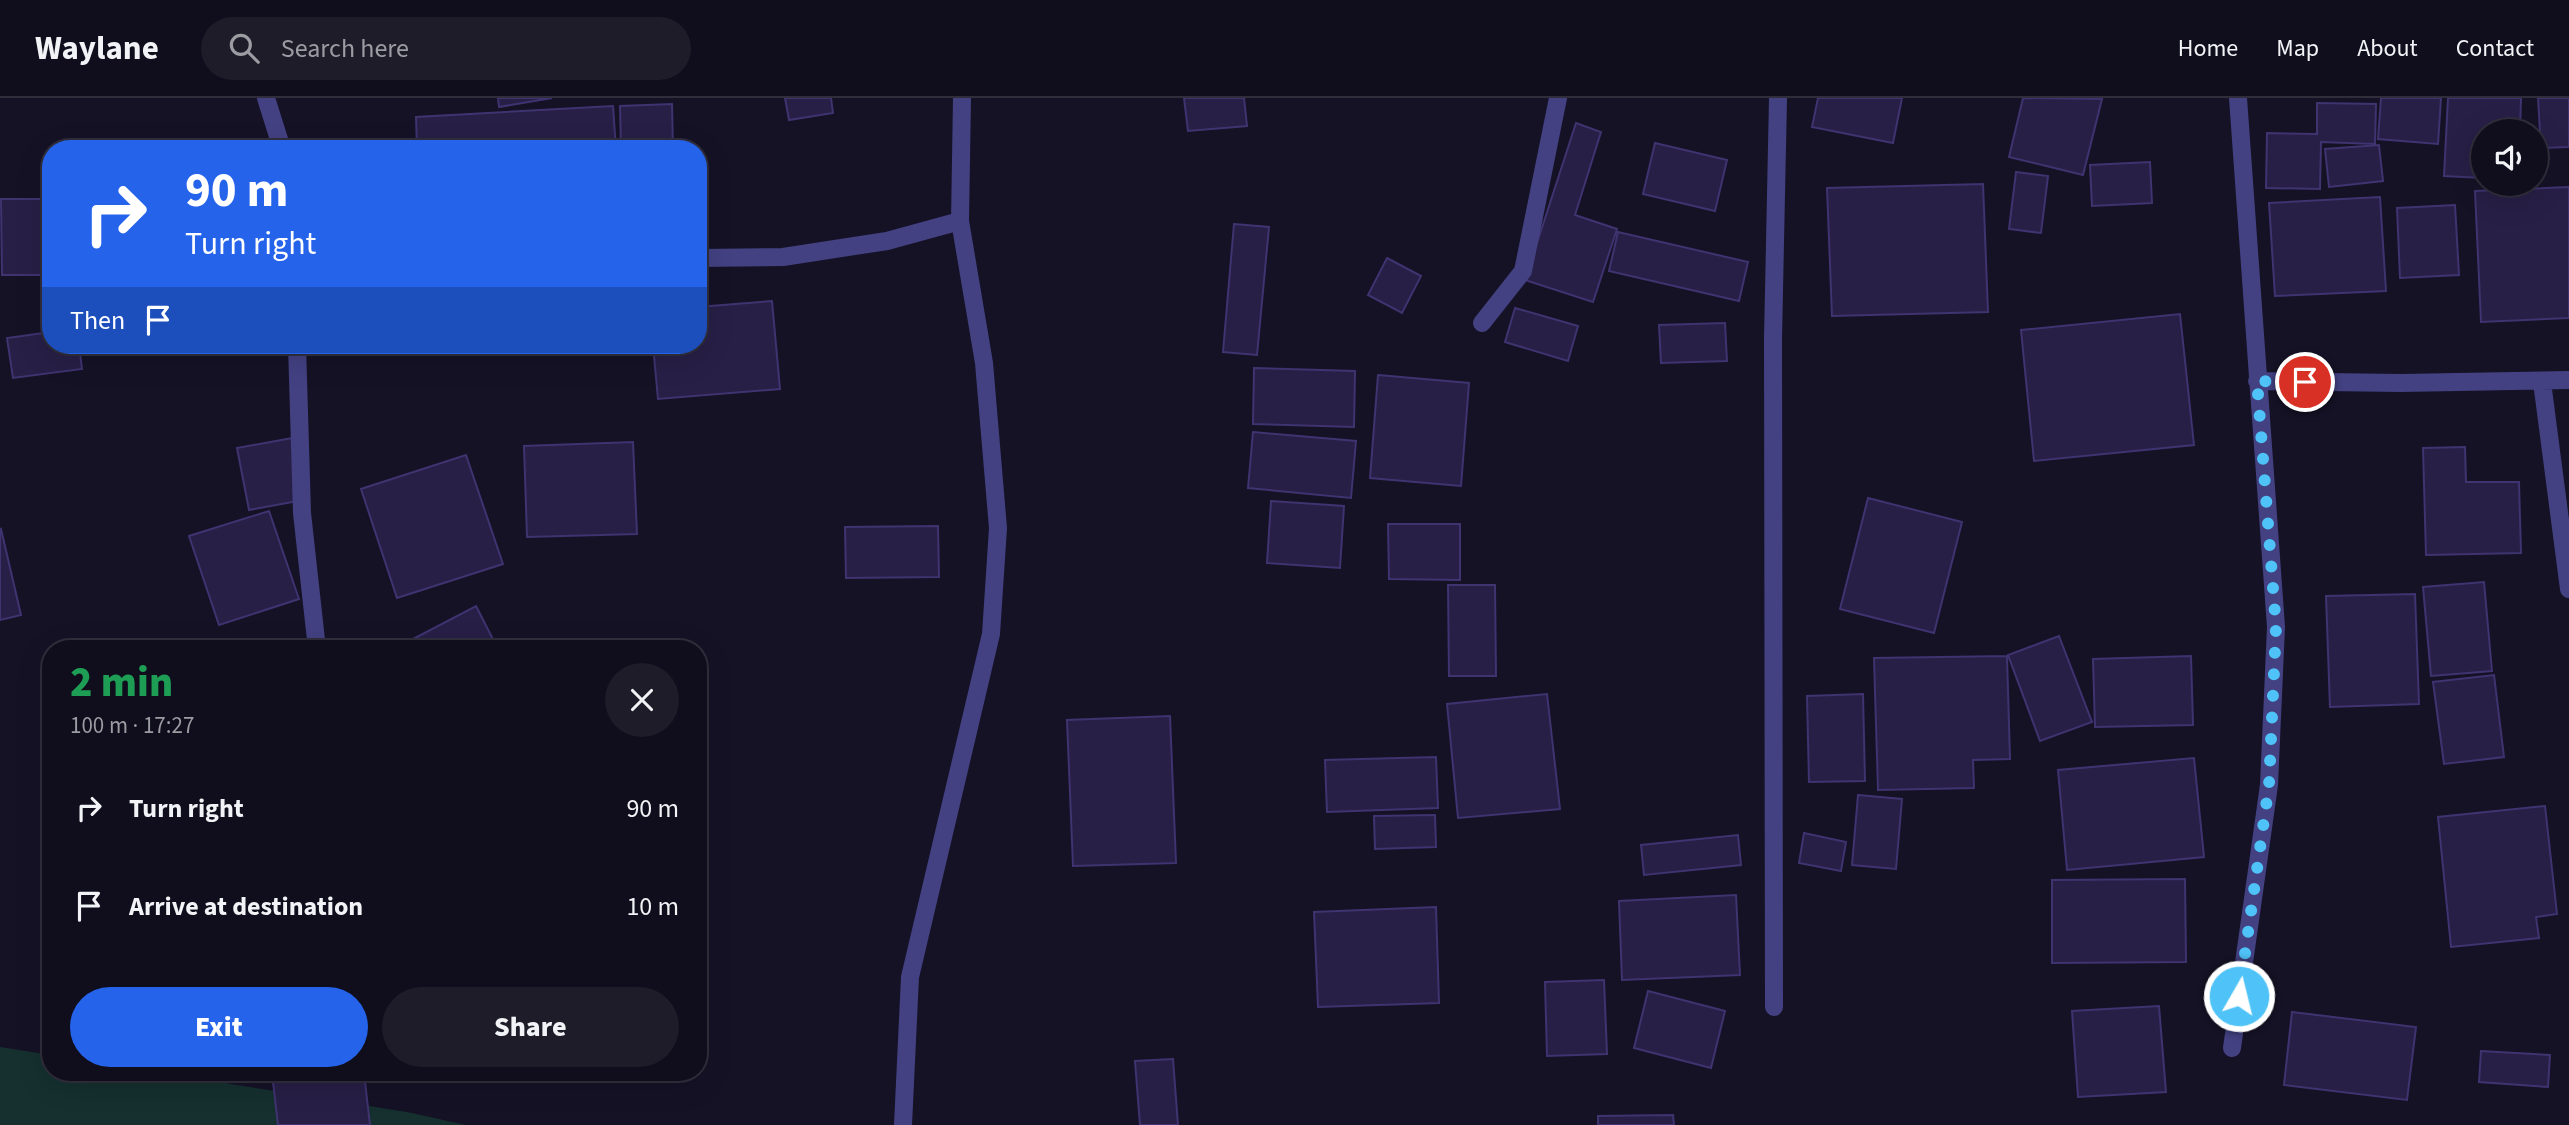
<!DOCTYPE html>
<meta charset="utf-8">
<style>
body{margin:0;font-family:"Source Sans 3",sans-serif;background:#1e1c29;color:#f1f3f6;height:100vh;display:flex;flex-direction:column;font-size:26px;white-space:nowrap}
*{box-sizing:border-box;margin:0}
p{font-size:23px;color:#9c9ca3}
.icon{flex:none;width:38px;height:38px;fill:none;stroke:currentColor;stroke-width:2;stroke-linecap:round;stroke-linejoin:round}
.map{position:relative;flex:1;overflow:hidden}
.details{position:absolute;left:42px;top:542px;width:665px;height:441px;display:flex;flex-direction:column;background:#100e1c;border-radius:28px;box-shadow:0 7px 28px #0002,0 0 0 2px #302e3b}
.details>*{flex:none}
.banner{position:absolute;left:42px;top:42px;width:665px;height:214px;border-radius:28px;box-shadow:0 7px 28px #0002,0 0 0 2px #302e3b;background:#2563eb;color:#fff;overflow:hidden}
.fabs{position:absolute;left:2471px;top:21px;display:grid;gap:14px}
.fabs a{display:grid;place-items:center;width:77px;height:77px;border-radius:50%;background:#100e1c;box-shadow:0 7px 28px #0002,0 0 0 2px #302e3b;font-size:35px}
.pin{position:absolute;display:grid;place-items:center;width:60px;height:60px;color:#fff;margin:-30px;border:4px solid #fff;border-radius:50%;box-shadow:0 2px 7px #0007}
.me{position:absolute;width:77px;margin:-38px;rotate:8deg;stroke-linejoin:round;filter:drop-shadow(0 0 5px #0008)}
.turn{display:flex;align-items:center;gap:24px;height:147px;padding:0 28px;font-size:32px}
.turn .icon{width:91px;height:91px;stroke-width:2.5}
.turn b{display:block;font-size:49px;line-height:60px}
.then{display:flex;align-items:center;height:66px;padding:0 28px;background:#0003;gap:14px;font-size:26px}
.round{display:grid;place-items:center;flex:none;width:74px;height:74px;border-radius:37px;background:#1e1c29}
.summary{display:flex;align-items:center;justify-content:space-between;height:119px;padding:0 28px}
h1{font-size:42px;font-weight:800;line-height:52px;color:#1e9e55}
.primary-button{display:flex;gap:14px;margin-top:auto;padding:14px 28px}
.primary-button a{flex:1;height:80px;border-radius:42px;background:#2563eb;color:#fff;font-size:28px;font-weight:800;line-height:80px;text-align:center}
.primary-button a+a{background:#1e1c29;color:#f1f3f6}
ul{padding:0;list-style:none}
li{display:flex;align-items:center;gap:21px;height:98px;padding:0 28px}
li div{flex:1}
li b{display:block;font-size:26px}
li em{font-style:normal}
header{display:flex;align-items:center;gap:42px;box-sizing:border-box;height:98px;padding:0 35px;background:#100e1c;border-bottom:2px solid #302e3b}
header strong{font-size:33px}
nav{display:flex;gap:38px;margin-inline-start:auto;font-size:24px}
.search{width:490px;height:63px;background:#1e1c29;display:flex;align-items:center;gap:18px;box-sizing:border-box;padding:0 24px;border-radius:38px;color:#9c9ca3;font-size:26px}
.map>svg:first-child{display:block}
</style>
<header>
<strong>Waylane</strong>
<div class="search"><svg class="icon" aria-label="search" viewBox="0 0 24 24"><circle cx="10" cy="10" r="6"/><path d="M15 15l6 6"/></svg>Search here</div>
<nav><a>Home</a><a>Map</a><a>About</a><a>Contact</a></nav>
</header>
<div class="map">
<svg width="2569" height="1027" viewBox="0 0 2569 1027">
<rect width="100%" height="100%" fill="#151226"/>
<path fill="#15302f" d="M0,949L51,957V975H162L407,1014L466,1027H0Z"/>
<path fill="#271f46" stroke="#3f3370" stroke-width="2" d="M498,0H552L499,9Z
M785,0H831L833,15L789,22Z
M1184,0H1244L1247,28L1188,33Z
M1818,0H1902L1893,45L1812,29Z
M2023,0L2102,1L2083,77L2009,59Z
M2381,0H2441L2438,46L2378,41Z
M2448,0H2521L2520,33H2483V80L2444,78Z
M2538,0H2569V49L2541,50Z
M2317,5L2376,6L2375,46L2321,44L2320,91L2266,90L2267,35L2317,36Z
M672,6L673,51H621L620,8Z
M613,8L616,51H417L416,19Z
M1576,25L1601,34L1575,117L1617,131L1593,204L1525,182Z
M1655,45L1727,62L1715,113L1643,96Z
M2379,47L2383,83L2329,89L2325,51Z
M2150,64L2152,105L2092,108L2090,67Z
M2016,74L2048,78L2041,135L2009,131Z
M1983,86L1988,214L1832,218L1827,90Z
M2569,89V220L2481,224L2475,93Z
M2380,99L2386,193L2275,198L2269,105Z
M1,101H51V177H2Z
M2455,107L2459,177L2400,180L2397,110Z
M1234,126L1269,129L1257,257L1223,254Z
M1618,134L1748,164L1739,203L1609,173Z
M1387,160L1421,178L1402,215L1368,197Z
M772,203L780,291L658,301L653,247H698V209Z
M1515,210L1578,228L1568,263L1505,244Z
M2180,216L2194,347L2034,363L2021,232Z
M1725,225L1727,263L1661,265L1659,227Z
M51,234V247H79L82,271L13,280L7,240Z
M1254,270L1355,273L1354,329L1253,326Z
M1378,277L1469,285L1461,388L1370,380Z
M1253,334L1356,343L1351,400L1248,390Z
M298,339L309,401L249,412L237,350Z
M633,344L637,436L527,439L524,348Z
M2465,349L2466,384H2519L2521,455L2426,457L2423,350Z
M466,357L503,466L397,500L361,391Z
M1868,400L1962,424L1934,535L1840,511Z
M1271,403L1344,408L1340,470L1267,465Z
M269,413L299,501L219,527L189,438Z
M1388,426H1460V482L1389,481Z
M938,428L939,479L846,480L845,429Z
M1,431L21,517L0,522V432Z
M2484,484L2492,573L2431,578L2423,489Z
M1448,487H1495L1496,578H1449Z
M2415,496L2419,606L2330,609L2326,498Z
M476,508L498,551H394Z
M2059,538L2092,624L2040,643L2008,557Z
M2007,558L2010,661L1973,662L1974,690L1878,692L1874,560Z
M2191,558L2193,627L2095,629L2093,561Z
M2494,577L2504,659L2444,666L2433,584Z
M1547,596L1560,711L1458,720L1447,606Z
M1863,596L1865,683L1809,684L1807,598Z
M1170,618L1176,765L1073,768L1067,622Z
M1436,659L1438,710L1327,714L1325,662Z
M2194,660L2204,759L2067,772L2058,672Z
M1858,697L1902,701L1896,771L1852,767Z
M2545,708L2557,816L2536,819L2539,840L2451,849L2438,719Z
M1435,717L1436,749L1375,751L1374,718Z
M1804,735L1846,744L1841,773L1799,765Z
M1738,737L1741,767L1644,777L1641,747Z
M2185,781L2186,864L2052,865V782Z
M1736,797L1740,877L1622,882L1619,803Z
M1436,809L1439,905L1318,909L1314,814Z
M1604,882L1607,956L1547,958L1545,884Z
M1648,893L1725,913L1711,970L1634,950Z
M2159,908L2166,994L2078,999L2072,913Z
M2292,914L2416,929L2407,1002L2284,987Z
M2481,953L2550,957L2548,989L2479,984Z
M1173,961L1178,1027H1140L1135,963Z
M150,975H208L151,982Z
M272,975H364L370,1027H278Z
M1673,1017L1674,1027H1598V1018Z"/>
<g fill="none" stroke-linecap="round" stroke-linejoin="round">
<path stroke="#434182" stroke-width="18" d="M266,0L282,51
M698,160L783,159L887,143L960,123
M1482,225L1523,173L1558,0
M297,247L302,415L317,551
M2257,283L2401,285L2569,282
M2542,284L2569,491
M1774,909L1773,241L1778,0
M2232,950L2269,687L2276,529L2238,0
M903,1027L910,879L991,536L998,430L984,265L960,123L962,0"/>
</g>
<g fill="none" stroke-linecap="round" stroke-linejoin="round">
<path stroke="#4fc3f7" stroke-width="12" stroke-dasharray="0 21.6" d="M2239,898L2269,687L2276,529L2257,283L2305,284"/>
</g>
</svg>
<div class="fabs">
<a><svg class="icon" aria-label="sound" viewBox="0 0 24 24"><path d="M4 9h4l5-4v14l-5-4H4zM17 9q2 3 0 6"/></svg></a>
</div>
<div class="pin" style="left:2305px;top:284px;background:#d93025"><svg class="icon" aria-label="arrive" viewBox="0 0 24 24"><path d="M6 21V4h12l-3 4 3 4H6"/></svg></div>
<svg class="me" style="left:2239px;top:898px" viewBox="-20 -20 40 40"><circle r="17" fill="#4fc3f7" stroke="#fff" stroke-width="3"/><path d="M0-11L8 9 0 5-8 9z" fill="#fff"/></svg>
<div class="banner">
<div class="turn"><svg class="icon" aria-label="right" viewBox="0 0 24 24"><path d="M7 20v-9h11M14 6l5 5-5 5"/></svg><div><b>90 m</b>Turn right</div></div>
<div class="then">Then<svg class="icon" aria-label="arrive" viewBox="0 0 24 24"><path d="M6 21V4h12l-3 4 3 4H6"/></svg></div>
</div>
<section class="details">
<div class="summary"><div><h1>2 min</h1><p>100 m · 17:27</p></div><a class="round"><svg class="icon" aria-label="close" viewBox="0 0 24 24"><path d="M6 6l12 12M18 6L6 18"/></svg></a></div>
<ul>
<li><svg class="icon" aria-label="right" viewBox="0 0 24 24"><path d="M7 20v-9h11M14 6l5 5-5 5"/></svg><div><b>Turn right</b></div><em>90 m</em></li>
<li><svg class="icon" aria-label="arrive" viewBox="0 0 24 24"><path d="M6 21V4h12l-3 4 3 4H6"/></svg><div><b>Arrive at destination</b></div><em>10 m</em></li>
</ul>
<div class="primary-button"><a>Exit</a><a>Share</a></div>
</section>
</div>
